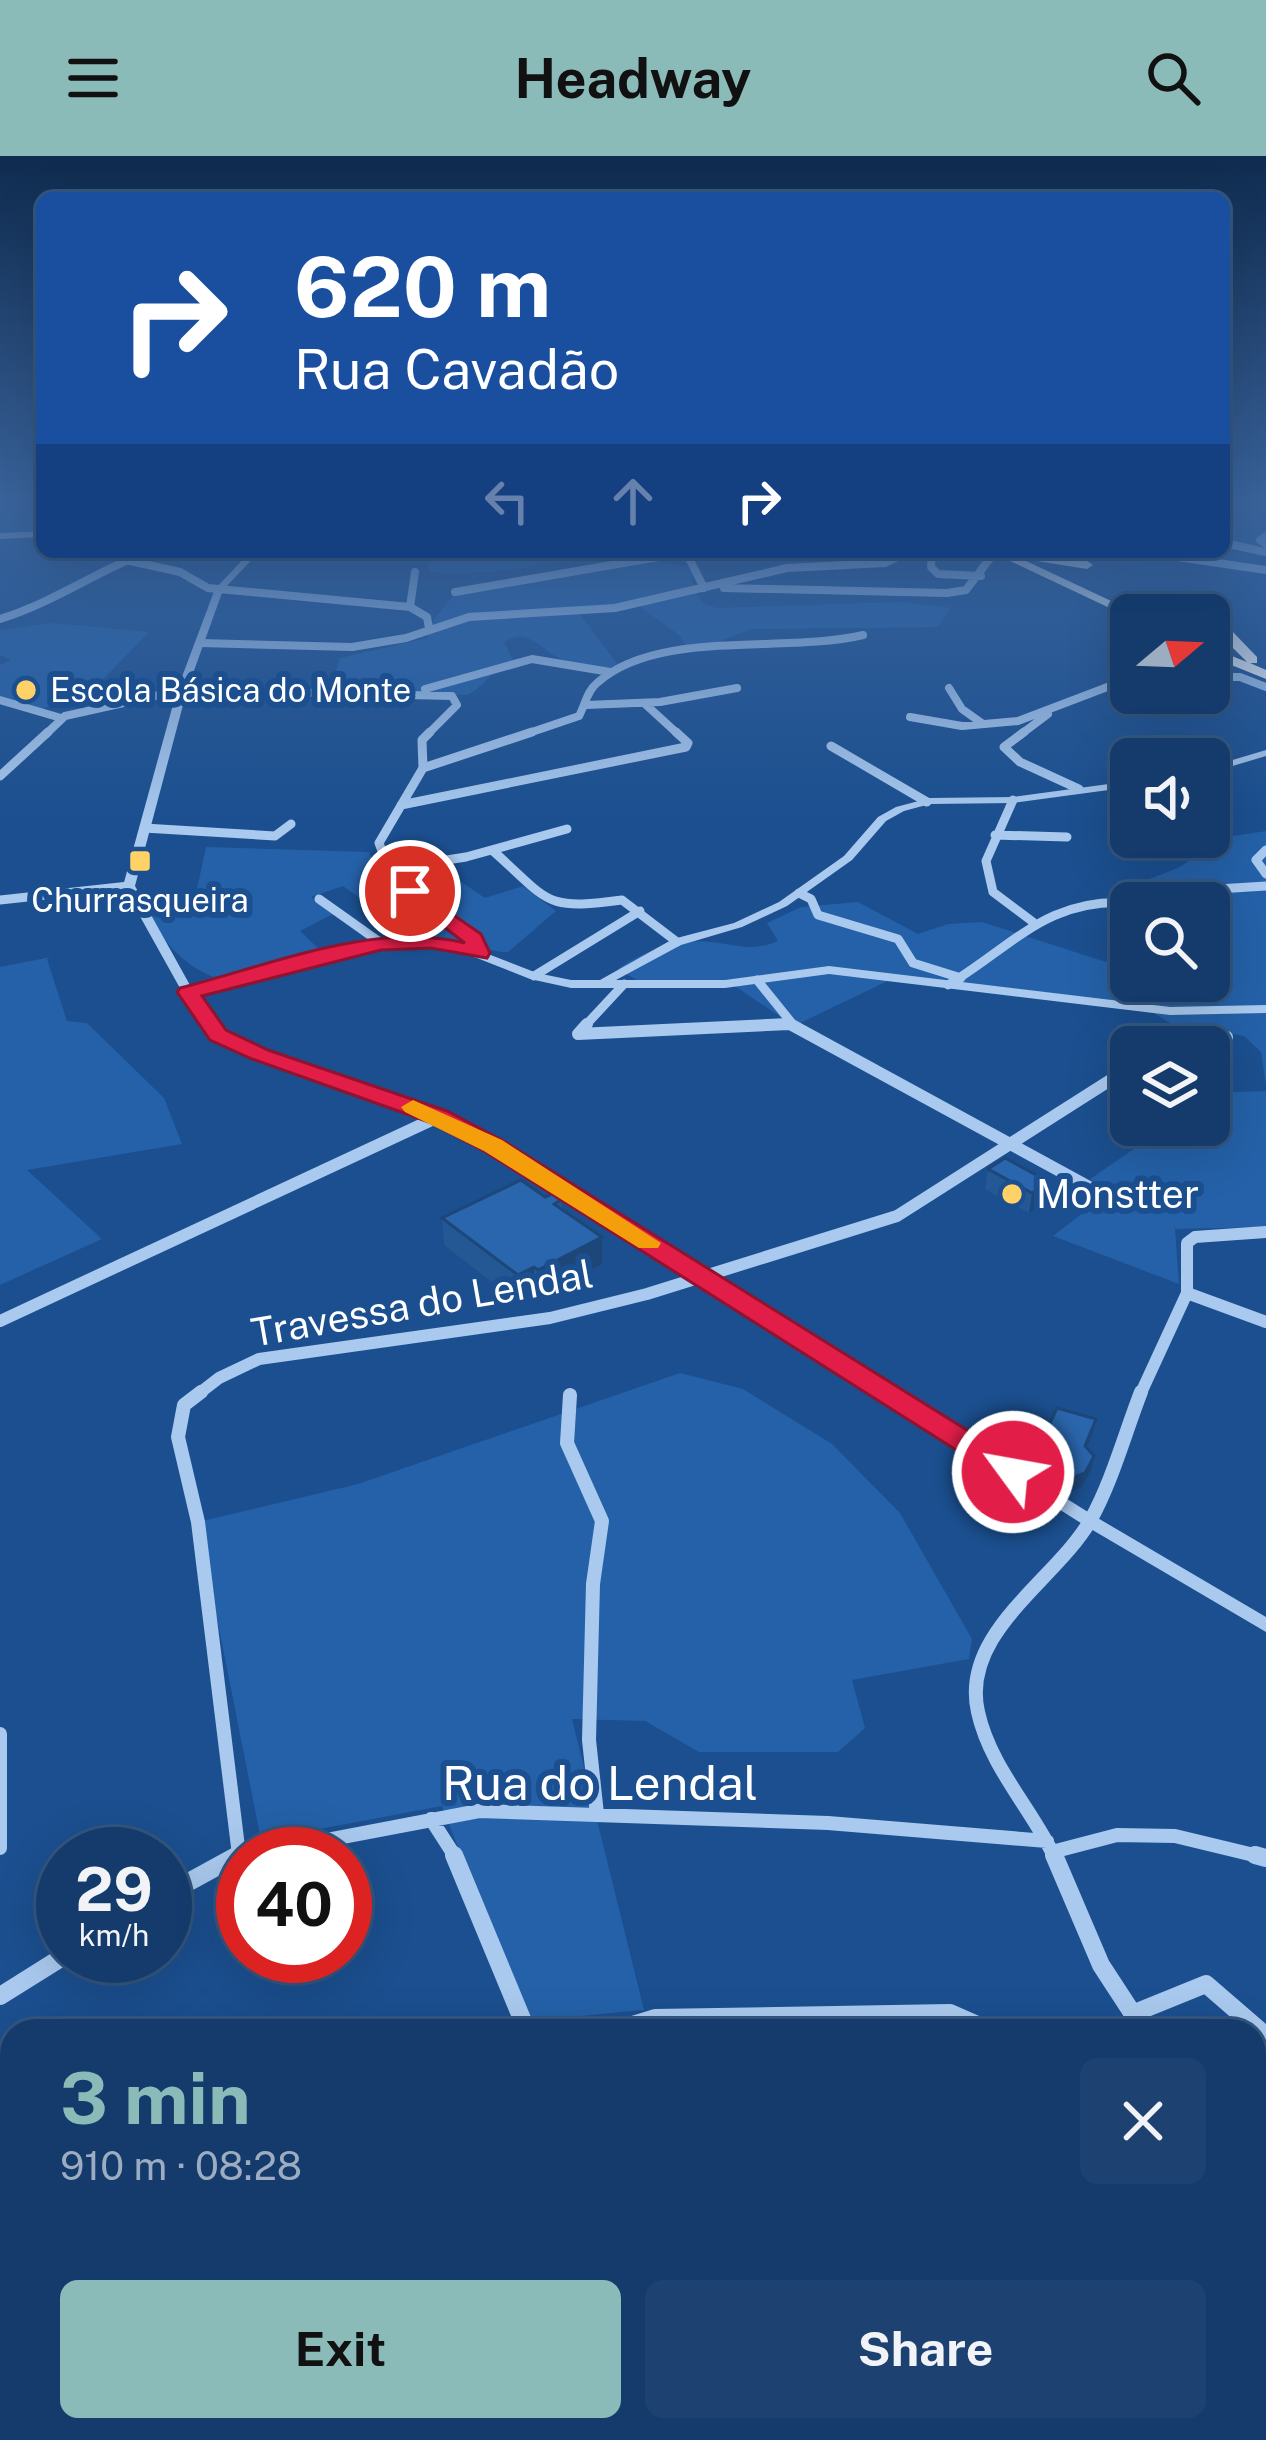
<!DOCTYPE html>
<meta charset="utf-8">
<style>
body{margin:0;font-family:"Public Sans",sans-serif;background:#1d4271;color:#f1f3f6;height:100vh;display:flex;flex-direction:column;font-size:45px;white-space:nowrap}
*{box-sizing:border-box;margin:0}
p{font-size:39px;color:#9dadc1}
.icon{flex:none;width:66px;height:66px;fill:none;stroke:currentColor;stroke-width:2;stroke-linecap:round;stroke-linejoin:round}
.map{position:relative;flex:1;overflow:hidden}
.sheet{position:absolute;left:0px;top:1863px;width:1266px;height:423px;display:flex;flex-direction:column;background:#143b6b;border-radius:36px 36px 0 0;box-shadow:0 12px 48px #0002,0 0 0 3px #33557e}
.sheet>*{flex:none}
.hud{position:absolute;left:36px;top:36px;width:1194px;height:366px;border-radius:18px;box-shadow:0 12px 48px #0002,0 0 0 3px #33557e;background:#1a4fa0;color:#fff;overflow:hidden}
.needle{width:78px;rotate:71deg}
.tools{position:absolute;left:1110px;top:438px;display:grid;gap:24px}
.tools a{display:grid;place-items:center;width:120px;height:120px;border-radius:18px;background:#143b6b;box-shadow:0 12px 48px #0002,0 0 0 3px #33557e;font-size:60px}
.speed{position:absolute;left:36px;top:1671px;display:flex;gap:24px;font-size:60px;font-weight:700;text-align:center}
.speed>*{display:grid;place-content:center;width:156px;height:156px;border-radius:50%;background:#143b6b;box-shadow:0 12px 48px #0002,0 0 0 3px #33557e;line-height:1}
.speed small{font-size:30px;font-weight:400}
.speed .limit{border:18px solid #d22;background:#fff;color:#111}
.pin{position:absolute;display:grid;place-items:center;width:102px;height:102px;color:#fff;margin:-51px;border:6px solid #fff;border-radius:50%;box-shadow:0 3px 12px #0007}
.me{position:absolute;width:132px;margin:-66px;rotate:302deg;stroke-linejoin:round;filter:drop-shadow(0 0 9px #0008)}
.turn{display:flex;align-items:center;gap:42px;height:252px;padding:0 60px;font-size:54px}
.turn .icon{width:156px;height:156px;stroke-width:2.5}
.turn b{display:block;font-size:84px;line-height:102px}
.lanes{display:flex;align-items:center;height:114px;padding:0 60px;background:#0003;justify-content:center;gap:60px;direction:ltr}
.lanes .off{opacity:.35}
.round{display:grid;place-items:center;flex:none;width:126px;height:126px;border-radius:18px;background:#1d4271}
.summary{display:flex;align-items:center;justify-content:space-between;height:204px;padding:0 60px}
h1{font-size:72px;font-weight:700;line-height:90px;color:#8bbbb9}
.button{display:flex;gap:24px;margin-top:auto;padding:24px 60px}
.button a{flex:1;height:138px;border-radius:18px;background:#8bbbb9;color:#111;font-size:48px;font-weight:700;line-height:138px;text-align:center}
.button a+a{background:#1d4271;color:#f1f3f6}
header{display:flex;justify-content:space-between;align-items:center;height:156px;padding:0 60px;background:#8bbbb9;color:#111;font-size:54px;font-weight:700}
.map>svg:first-child{display:block}
</style>
<header><svg class="icon" aria-label="menu" viewBox="0 0 24 24"><path d="M4 6h16M4 12h16M4 18h16"/></svg>Headway<svg class="icon" aria-label="search" viewBox="0 0 24 24"><circle cx="10" cy="10" r="6"/><path d="M15 15l6 6"/></svg></header>
<div class="map">
<svg width="1266" height="2284" viewBox="0 0 1266 2284">
<rect width="100%" height="100%" fill="#1b4f8f"/>
<path fill="#2461a8" d="M439,396H622C556,404 497,422 430,416L428,408Z
M649,404L694,412L692,433L703,447L716,452L903,446L951,452L938,471L751,473L691,497L679,479L639,450L579,457L622,514C603,511 581,510 563,504C540,495 530,470 504,486L513,504C490,515 483,532 467,539L333,536L330,531L340,502L427,482L429,470L455,437Z
M52,467L149,476L82,545L69,542L40,554L0,542V509L11,504L0,499V474Z
M1266,675V930L1261,896L1244,880L1172,868L1140,849L898,820L794,870L735,830L640,826L618,813C643,795 679,782 711,786C738,789 753,796 778,785L767,767L801,751L858,746L918,778L948,768L982,766L1131,814V825H1209V747H1131V766L1108,739L1178,712L1227,681Z
M206,691L369,696L379,718L438,710L485,742L523,730L556,755L508,796H502L410,779L343,730L311,741L333,758L300,775L320,794L214,821C183,810 159,781 145,752L195,742Z
M51,801L47,803L67,865L87,867L164,942L182,988L27,1014L102,1083L0,1129V811Z
M1266,935V1071L1175,1073L1179,1128L1053,1080L1110,1036L1090,1023L1169,969H1209V937Z
M680,1217L743,1233L832,1288L900,1357L972,1483L969,1503L852,1524L865,1572L838,1596H699L645,1565L572,1563L644,1854L526,1865L442,1650L261,1684L198,1366L358,1328Z"/>
<g fill="none" stroke-linecap="round" stroke-linejoin="round">
<path stroke="#a9c9ee" stroke-width="8" d="M1266,380L1260,384L1266,388
M1224,387L1266,396
M120,396L126,404L180,416L208,432L410,451L427,461L429,472
M686,396L704,432
M932,396L931,411L938,418L981,420
M1143,396L1266,414
M724,432L947,437L966,434L991,401
M455,436L687,396
M410,451L415,416
M0,463C56,445 93,417 147,396
M201,487L352,491L406,482L469,461L615,452L787,412L885,407L908,396
M1209,521H1240L1266,531
M949,532L962,553L983,568
M425,533L532,503L610,516
M0,544L61,562
M644,547L679,579
M586,549L660,546L737,532
M910,561L962,570L1018,565L1131,522
M45,579L65,560L182,534L452,540L457,549L427,579
M523,579L579,560C585,549 587,535 597,527C659,472 785,498 863,479
M1020,579L1048,558"/>
<path stroke="#a9c9ee" stroke-width="9" d="M430,576L422,584L423,612L379,687C398,749 461,753 480,797
M1024,576L1004,591L1020,606L1079,633
M831,590L927,646
M423,612L532,576
M0,620L48,576
M1013,644L986,705L993,736L1033,766
M401,649L686,591L688,587L676,576
M144,672L275,680L291,668
M995,679L1067,681
M492,694C550,745 542,755 622,744L677,786
M1266,694L1256,704L1266,718
M389,713L466,701L567,673
M799,737L811,743L818,759L898,783L913,807L961,822
M319,743L381,787
M0,744L129,730
M1204,747L1218,733L1266,730
M534,820L640,755
M757,824L795,871
M948,829C1014,789 1048,741 1131,747
M584,871L624,828
M726,871L790,868"/>
<path stroke="#a9c9ee" stroke-width="12" d="M587,868L578,878L789,868
M790,868L1091,1032
M1162,891L1182,879L1227,881
M1187,1137L1266,1166
M0,1165L438,961
M197,1239L219,1222L259,1203L550,1162L647,1138L897,1060L1131,911
M1140,1239L1187,1137V1087L1195,1081L1266,1076"/>
<path stroke="#a9c9ee" stroke-width="14" d="M201,1236L184,1249L178,1281L198,1366L239,1699
M570,1239L567,1287L602,1365L593,1428L589,1584L597,1658
M0,1578V1692
M431,1663L456,1702
M1052,1696L1117,1679L1175,1680L1266,1702
M233,1702L479,1655L828,1667L1047,1685
M1055,1702C1032,1653 990,1611 978,1556C960,1477 1055,1425 1090,1365C1112,1326 1125,1277 1141,1236"/>
<path stroke="#a9c9ee" stroke-width="18" d="M454,1699L527,1875
M1054,1699L1101,1809L1144,1875
M1255,1699L1266,1702
M165,1739L238,1699
M0,1840L64,1800
M1132,1858L1206,1828L1266,1880
M613,1875L655,1862L950,1857L991,1875
M1254,1987L1266,2000
M672,2274L676,2284
M830,2284L850,2274"/>
<path fill="#a9c9ee" fill-rule="evenodd" d="M250,396H259L223,434L187,534L135,730L191,831L352,789L412,781L460,787L537,817L571,824H600L673,783L734,767L779,746L844,700L878,661L896,651L930,642L1013,641L1131,625V631L1013,647L930,648L904,655L886,665L852,704L787,750L742,771L681,789L616,824H725L829,810L1170,851L1266,849V857L1170,859L829,818L725,832H571L530,823L454,793L412,789L352,797L195,838L209,863L222,876L265,896L443,958L498,987L1096,1361L1266,1461V1476L1084,1369L488,993L433,964L255,902L214,882L200,868L123,730L177,534L215,433Z
M1266,594V600L1209,617V611Z"/>
<path fill="#d6e6fa" fill-rule="evenodd" d="M42,375V381L0,383V377Z"/>
<path fill="#fff" fill-rule="evenodd" d="M991,396H1007L1141,459L1131,462Z
M1035,397L1087,405L1093,409L1087,413L1031,404V398Z
M1222,475H1232L1257,501V507H1250L1266,514V523L1209,500V491L1247,506L1222,481Z"/>
</g>
<path fill="#245895" d="M1005,1002L1046,1046L1029,1057L985,1033L988,1013Z
M545,1041L561,1044L562,1053L602,1108L539,1142L535,1138L519,1147L444,1089L442,1062Z
M1096,1263L1093,1277L1087,1292L1091,1314L1082,1331L1069,1336L1031,1315L1034,1301Z"/>
<path fill="#1d4779" d="M1049,1026L1046,1046L1029,1057L1032,1037Z
M602,1081V1108L539,1142L538,1114Z
M534,1111L535,1138L519,1147L518,1119Z
M1096,1263L1093,1277L1082,1304L1085,1290Z
M1094,1300L1091,1314L1082,1331L1069,1336L1072,1322Z"/>
<path fill="#2a66ad" stroke="#1d4779" stroke-width="3" d="M1005,1002L1049,1026L1032,1037L988,1013Z
M521,1024L545,1041L552,1038L561,1044L554,1048L602,1081L538,1114L534,1111L518,1119L442,1062Z
M1057,1252L1096,1263L1085,1290L1094,1300L1085,1317L1072,1322L1034,1301Z"/>
<linearGradient id="sky" x2="0" y2="1"><stop stop-color="#0f2b4f"/><stop offset="0.52" stop-color="#39639b"/><stop offset="1" stop-color="#39639b" stop-opacity="0"/></linearGradient>
<rect width="1266" height="665" fill="url(#sky)"/>
<path fill="#e11d48" stroke="#92132f" stroke-width="3" d="M410,729L481,778L490,797L487,802L431,792L381,794L202,840L226,874L268,894L447,955L502,984L1023,1309L1028,1316L1023,1323H1002L484,995L429,966L252,903L210,884L177,836L180,832C271,809 372,765 465,787L402,739L399,735Z"/>
<path fill="#f59e0b" d="M413,944L502,984L661,1087L658,1092H639L484,995L405,956L401,951Z"/>
<g fill="#ffd166" stroke="#1b4f8f" stroke-width="4.5">
<circle cx="26" cy="534" r="12"/>
<rect x="128" y="693" width="24" height="24" rx="6"/>
<circle cx="1012" cy="1038" r="12"/>
</g>
<g text-anchor="middle" dominant-baseline="central" stroke-width="12" stroke-linejoin="round" paint-order="stroke">
<g font-size="33" fill="#fff" stroke="#1b4f8f" text-anchor="start">
<text x="50" y="534">Escola Básica do Monte</text>
<text x="140" y="744" text-anchor="middle">Churrasqueira</text>
</g>
<g font-size="39" fill="#fff" stroke="#1b4f8f" text-anchor="start">
<text x="1036" y="1038">Monstter</text>
</g>
<g font-size="39" fill="#fff" stroke="#1b4f8f">
<text transform="translate(422 1147) rotate(-10)">Travessa do Lendal</text>
</g>
<g font-size="48" fill="#fff" stroke="#1b4f8f">
<text x="600" y="1626">Rua do Lendal</text>
</g>
</g>
</svg>
<div class="tools">
<a><svg class="needle" viewBox="-14 -14 28 28"><path d="M0-13l5 13h-10z" fill="#e53935"/><path d="M0 13l5-13h-10z" fill="#9dadc1"/></svg></a>
<a><svg class="icon" aria-label="sound" viewBox="0 0 24 24"><path d="M4 9h4l5-4v14l-5-4H4zM17 9q2 3 0 6"/></svg></a>
<a><svg class="icon" aria-label="search" viewBox="0 0 24 24"><circle cx="10" cy="10" r="6"/><path d="M15 15l6 6"/></svg></a>
<a><svg class="icon" aria-label="layers" viewBox="0 0 24 24"><path d="M12 4l9 5-9 5-9-5zM3 14l9 5 9-5"/></svg></a>
</div>
<div class="speed"><div>29<small>km/h</small></div><div class="limit">40</div></div>
<div class="pin" style="left:410px;top:735px;background:#d93025"><svg class="icon" aria-label="arrive" viewBox="0 0 24 24"><path d="M6 21V4h12l-3 4 3 4H6"/></svg></div>
<svg class="me" style="left:1013px;top:1316px" viewBox="-20 -20 40 40"><circle r="17" fill="#e11d48" stroke="#fff" stroke-width="3"/><path d="M0-11L8 9 0 5-8 9z" fill="#fff"/></svg>
<div class="hud">
<div class="turn"><svg class="icon" aria-label="right" viewBox="0 0 24 24"><path d="M7 20v-9h11M14 6l5 5-5 5"/></svg><div><b>620 m</b>Rua Cavadão</div></div>
<div class="lanes"><svg class="icon off" aria-label="left" viewBox="0 0 24 24"><path d="M17 20v-9H6M10 6l-5 5 5 5"/></svg><svg class="icon off" aria-label="ahead" viewBox="0 0 24 24"><path d="M12 20V5M6 11l6-6 6 6"/></svg><svg class="icon" aria-label="right" viewBox="0 0 24 24"><path d="M7 20v-9h11M14 6l5 5-5 5"/></svg></div>
</div>
<section class="sheet">
<div class="summary"><div><h1>3 min</h1><p>910 m · 08:28</p></div><a class="round"><svg class="icon" aria-label="close" viewBox="0 0 24 24"><path d="M6 6l12 12M18 6L6 18"/></svg></a></div>
<div class="button"><a>Exit</a><a>Share</a></div>
</section>
</div>
